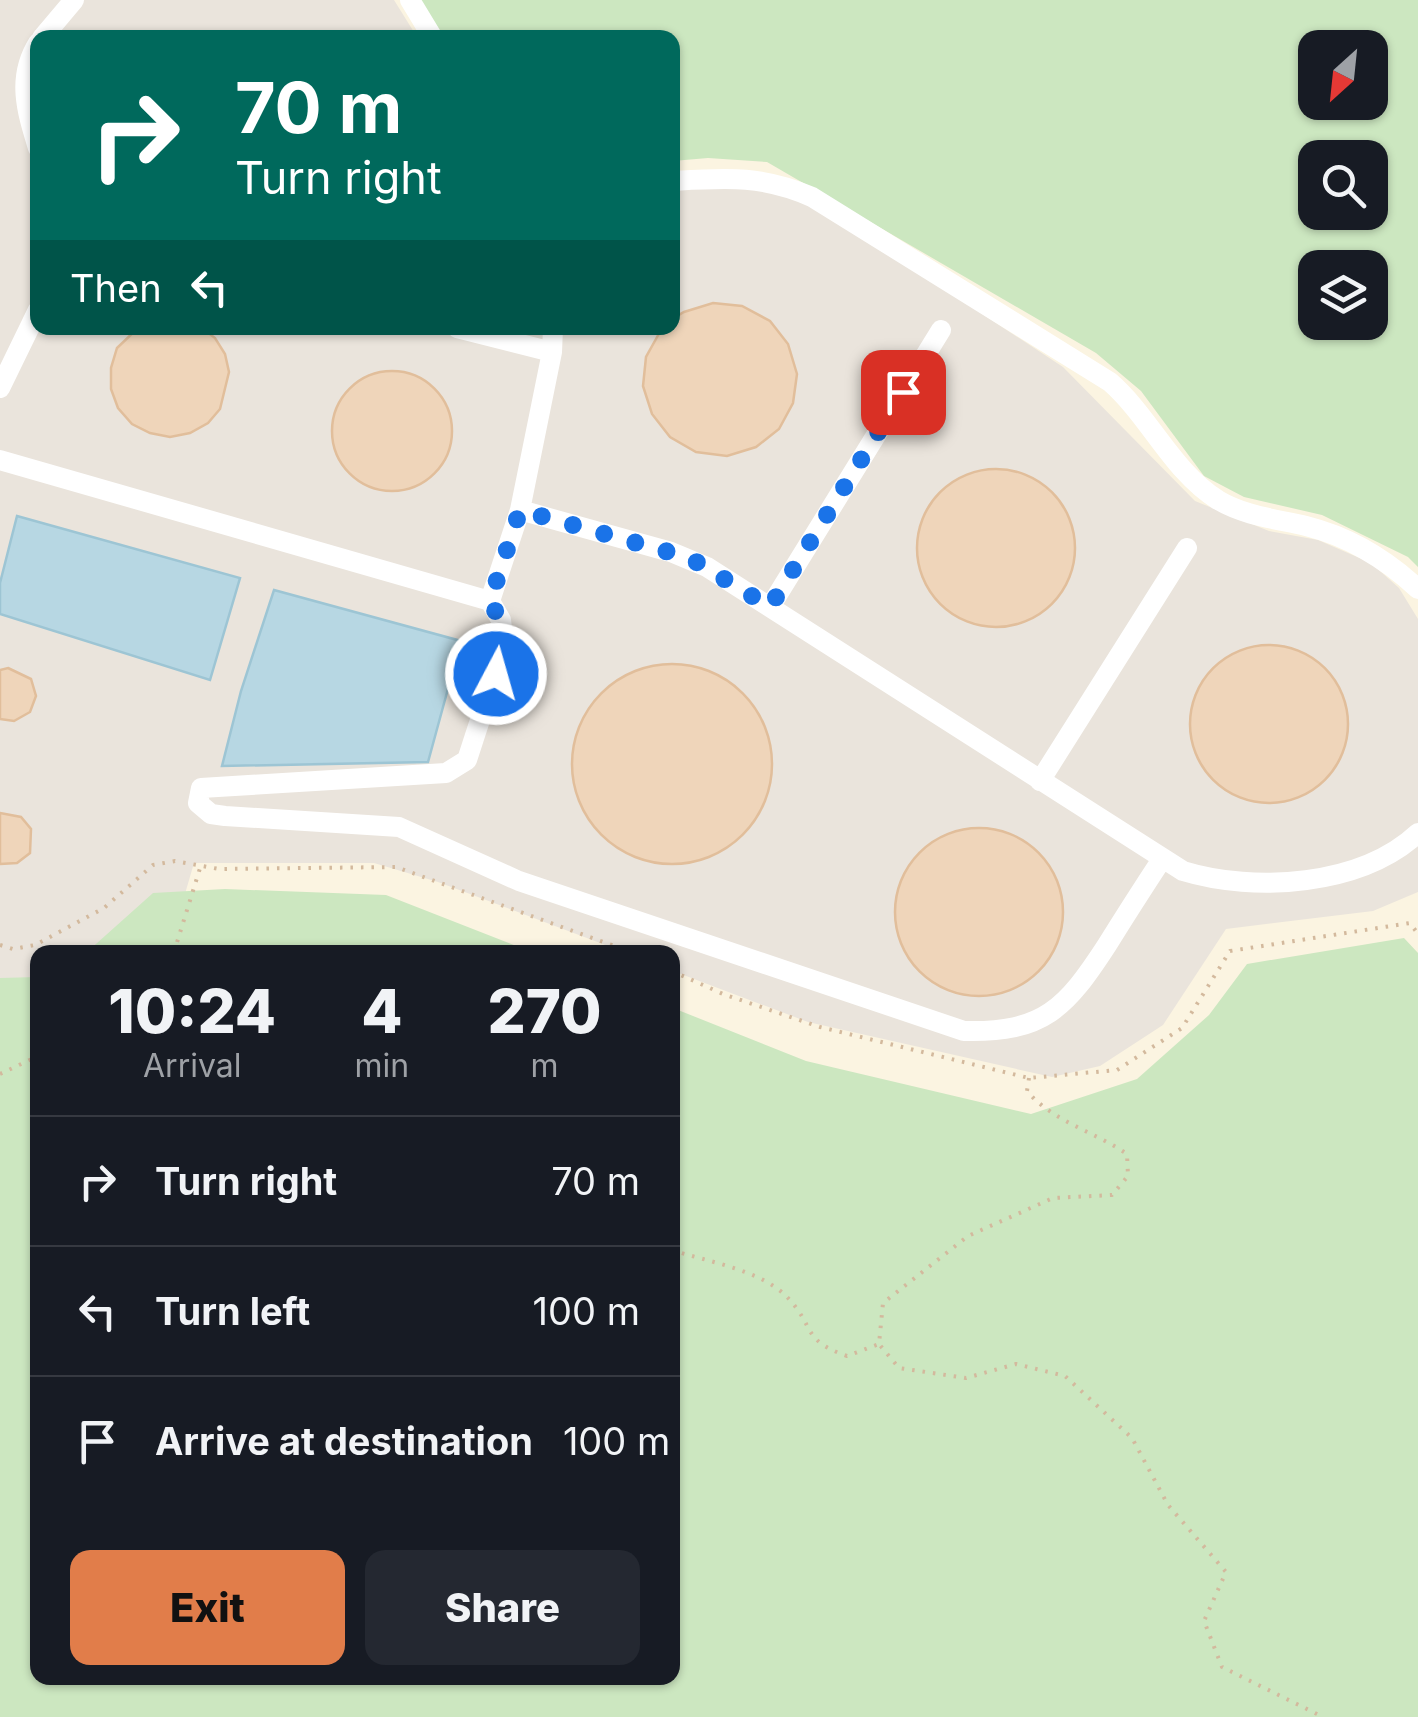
<!DOCTYPE html>
<style>
body{margin:0;font-family:Inter,sans-serif;background:#242831;color:#f1f3f6;height:100vh;display:flex;flex-direction:column;font-size:38px;white-space:nowrap}
*{box-sizing:border-box;margin:0}
p{font-size:32px;color:#9ea1a6}
.icon{flex:none;width:55px;height:55px;fill:none;stroke:currentColor;stroke-width:2;stroke-linecap:round;stroke-linejoin:round}
.map{position:relative;flex:1;overflow:hidden}
.sheet{position:absolute;left:30px;top:945px;width:650px;height:740px;display:flex;flex-direction:column;background:#171b24;border-radius:20px;box-shadow:0 2px 8px #0004}
.sheet>*{flex:none}
.top-card{position:absolute;left:30px;top:30px;width:650px;height:305px;border-radius:20px;box-shadow:0 2px 8px #0004;background:#00695c;color:#fff;overflow:hidden}
.needle{width:65px;rotate:207deg}
.fabs{position:absolute;left:1298px;top:30px;display:grid;gap:20px}
.fabs a{display:grid;place-items:center;width:90px;height:90px;border-radius:20px;background:#171b24;box-shadow:0 2px 8px #0004;font-size:50px}
.pin{position:absolute;display:grid;place-items:center;width:85px;height:85px;color:#fff;margin:-42px;border-radius:20px;box-shadow:0 5px 15px #0006}
.me{position:absolute;width:110px;margin:-55px;rotate:6deg;stroke-linejoin:round;filter:drop-shadow(0 0 8px #0008)}
.turn{display:flex;align-items:center;gap:35px;height:210px;padding:0 40px;font-size:45px}
.turn .icon{width:130px;height:130px;stroke-width:2.5}
.turn b{display:block;font-size:70px;line-height:85px}
.then{display:flex;align-items:center;height:95px;padding:0 40px;background:#0003;gap:20px;font-size:38px}
.eta{display:flex;justify-content:space-evenly;align-items:center;height:170px;text-align:center}
.eta b{font-size:60px;font-weight:800;line-height:70px}
.button{display:flex;gap:20px;margin-top:auto;padding:20px 40px}
.button a{flex:1;height:115px;border-radius:20px;background:#e17d4a;color:#111;font-size:40px;font-weight:800;line-height:115px;text-align:center}
.button a+a{background:#242831;color:#f1f3f6}
ul{padding:0;list-style:none}
li{display:flex;align-items:center;gap:30px;height:130px;padding:0 40px;border-top:2px solid #363941}
li div{flex:1}
li b{display:block;font-size:38px}
li em{font-style:normal}
.map>svg:first-child{display:block}
</style>
<div class="map">
<svg width="1418" height="1717" viewBox="0 0 1418 1717">
<rect width="100%" height="100%" fill="#fbf4e1"/>
<path fill="#eae4dc" d="M0,0H394L417,37L38,38V328H672L673,189L702,186L779,191L823,209L1063,367L1195,501L1269,531L1318,540L1371,563L1399,588L1418,619V892L1373,911L1226,929L1163,1025L1100,1066L1052,1077L808,1022L673,971L672,952H624L438,882L374,863H194L168,952H38L37,1048L0,1068Z"/>
<path fill="#cce7c0" fill-rule="evenodd" d="M417,0H1418V567L1408,557L1322,515L1244,497L1204,476L1141,391L1096,353L767,162L708,158L673,161L672,38L441,37ZM1315,48H1370V102H1315ZM1315,158H1370V212H1315ZM1315,268H1370V322H1315Z
M225,889L386,895L532,952H87L153,893Z
M1404,938L1418,953V1717H0V978L37,977L38,1678H672L673,1008L806,1061L1031,1114L1137,1079L1209,1015L1247,964Z"/>
<path fill="#b7d7e3" stroke="#9dc5d4" stroke-width="2.5" d="M17,516L240,578L210,680L0,614V583Z
M274,590L461,641L428,762L222,766L241,691Z"/>
<path fill="#efd5ba" stroke="#e1be9b" stroke-width="2.5" d="M713,303L742,306L770,321L788,344L797,374L793,403L779,429L756,447L727,456L696,452L670,437L652,414L643,386L646,357L661,330L672,328V319L684,312Z
M138,328H202L215,338L225,354L229,372L220,409L208,423L190,433L170,437L150,433L132,424L118,408L111,389V368L117,348Z
M332 431a60 60 0 1 1 120 0a60 60 0 1 1-120 0Z
M917 548a79 79 0 1 1 158 0a79 79 0 1 1-158 0Z
M1190 724a79 79 0 1 1 158 0a79 79 0 1 1-158 0Z
M572 764a100 100 0 1 1 200 0a100 100 0 1 1-200 0Z
M8,668L31,679L36,696L30,712L14,721L0,719V670Z
M0,813L21,817L31,829L30,853L17,863L0,864Z
M895 912a84 84 0 1 1 168 0a84 84 0 1 1-168 0Z"/>
<g fill="none" stroke-linecap="round" stroke-linejoin="round">
<path stroke="#d3b99d" stroke-width="4" stroke-dasharray="2.5 8" stroke-linecap="butt" d="M0,945L13,949L35,945L104,908L153,865L175,861L219,869L396,867L631,952
M174,952L201,865
M672,971L723,994L820,1027L1029,1078L1117,1070L1182,1028L1230,951L1410,923L1418,934
M0,1074L38,1056
M1029,1078L1027,1091C1052,1121 1095,1132 1127,1154L1128,1176L1112,1195L1053,1198L968,1236L883,1303L879,1344L899,1368L966,1378L1016,1364L1065,1376L1132,1438L1168,1505L1226,1572L1204,1621L1222,1667L1323,1717
M672,1250C708,1262 762,1270 788,1298C816,1328 801,1340 847,1356L879,1344"/>
<path stroke="#fff" stroke-width="20" d="M410,0L433,38
M42,38L74,0
M38,43C16,78 27,112 38,148
M672,181C726,178 762,175 812,197L1110,382C1150,417 1172,471 1218,500C1245,516 1276,519 1306,526C1350,537 1386,559 1418,589
M457,328L552,352
M553,328L552,352L520,510L490,601L501,620L504,646L467,760L446,773L201,788L198,803L211,814L225,816L399,827L519,881L964,1031C1044,1033 1066,1008 1107,945C1125,916 1143,888 1162,859
M0,388L38,310
M0,460L490,601
M520,510L671,552L707,567L1183,871C1255,893 1361,886 1418,833
M770,607L941,330
M1040,781L1187,548"/>
</g>
<g fill="none" stroke-linecap="round" stroke-linejoin="round">
<path stroke="#1a73e8" stroke-width="18" stroke-dasharray="0 32.4" d="M496,674C505,645 505,627 490,601L520,510L690,558L770,607L903,392"/>
</g>
</svg>
<div class="fabs">
<a><svg class="needle" viewBox="-14 -14 28 28"><path d="M0-13l5 13h-10z" fill="#e53935"/><path d="M0 13l5-13h-10z" fill="#9ea1a6"/></svg></a>
<a><svg class="icon" aria-label="search" viewBox="0 0 24 24"><circle cx="10" cy="10" r="6"/><path d="M15 15l6 6"/></svg></a>
<a><svg class="icon" aria-label="layers" viewBox="0 0 24 24"><path d="M12 4l9 5-9 5-9-5zM3 14l9 5 9-5"/></svg></a>
</div>
<div class="pin" style="left:903px;top:392px;background:#d93025"><svg class="icon" aria-label="arrive" viewBox="0 0 24 24"><path d="M6 21V4h12l-3 4 3 4H6"/></svg></div>
<svg class="me" style="left:496px;top:674px" viewBox="-20 -20 40 40"><circle r="17" fill="#1a73e8" stroke="#fff" stroke-width="3"/><path d="M0-11L8 9 0 5-8 9z" fill="#fff"/></svg>
<div class="top-card">
<div class="turn"><svg class="icon" aria-label="right" viewBox="0 0 24 24"><path d="M7 20v-9h11M14 6l5 5-5 5"/></svg><div><b>70 m</b>Turn right</div></div>
<div class="then">Then<svg class="icon" aria-label="left" viewBox="0 0 24 24"><path d="M17 20v-9H6M10 6l-5 5 5 5"/></svg></div>
</div>
<section class="sheet">
<div class="eta">
<div><b>10:24</b><p>Arrival</p></div>
<div><b>4</b><p>min</p></div>
<div><b>270</b><p>m</p></div>
</div>
<ul>
<li><svg class="icon" aria-label="right" viewBox="0 0 24 24"><path d="M7 20v-9h11M14 6l5 5-5 5"/></svg><div><b>Turn right</b></div><em>70 m</em></li>
<li><svg class="icon" aria-label="left" viewBox="0 0 24 24"><path d="M17 20v-9H6M10 6l-5 5 5 5"/></svg><div><b>Turn left</b></div><em>100 m</em></li>
<li><svg class="icon" aria-label="arrive" viewBox="0 0 24 24"><path d="M6 21V4h12l-3 4 3 4H6"/></svg><div><b>Arrive at destination</b></div><em>100 m</em></li>
</ul>
<div class="button"><a>Exit</a><a>Share</a></div>
</section>
</div>
